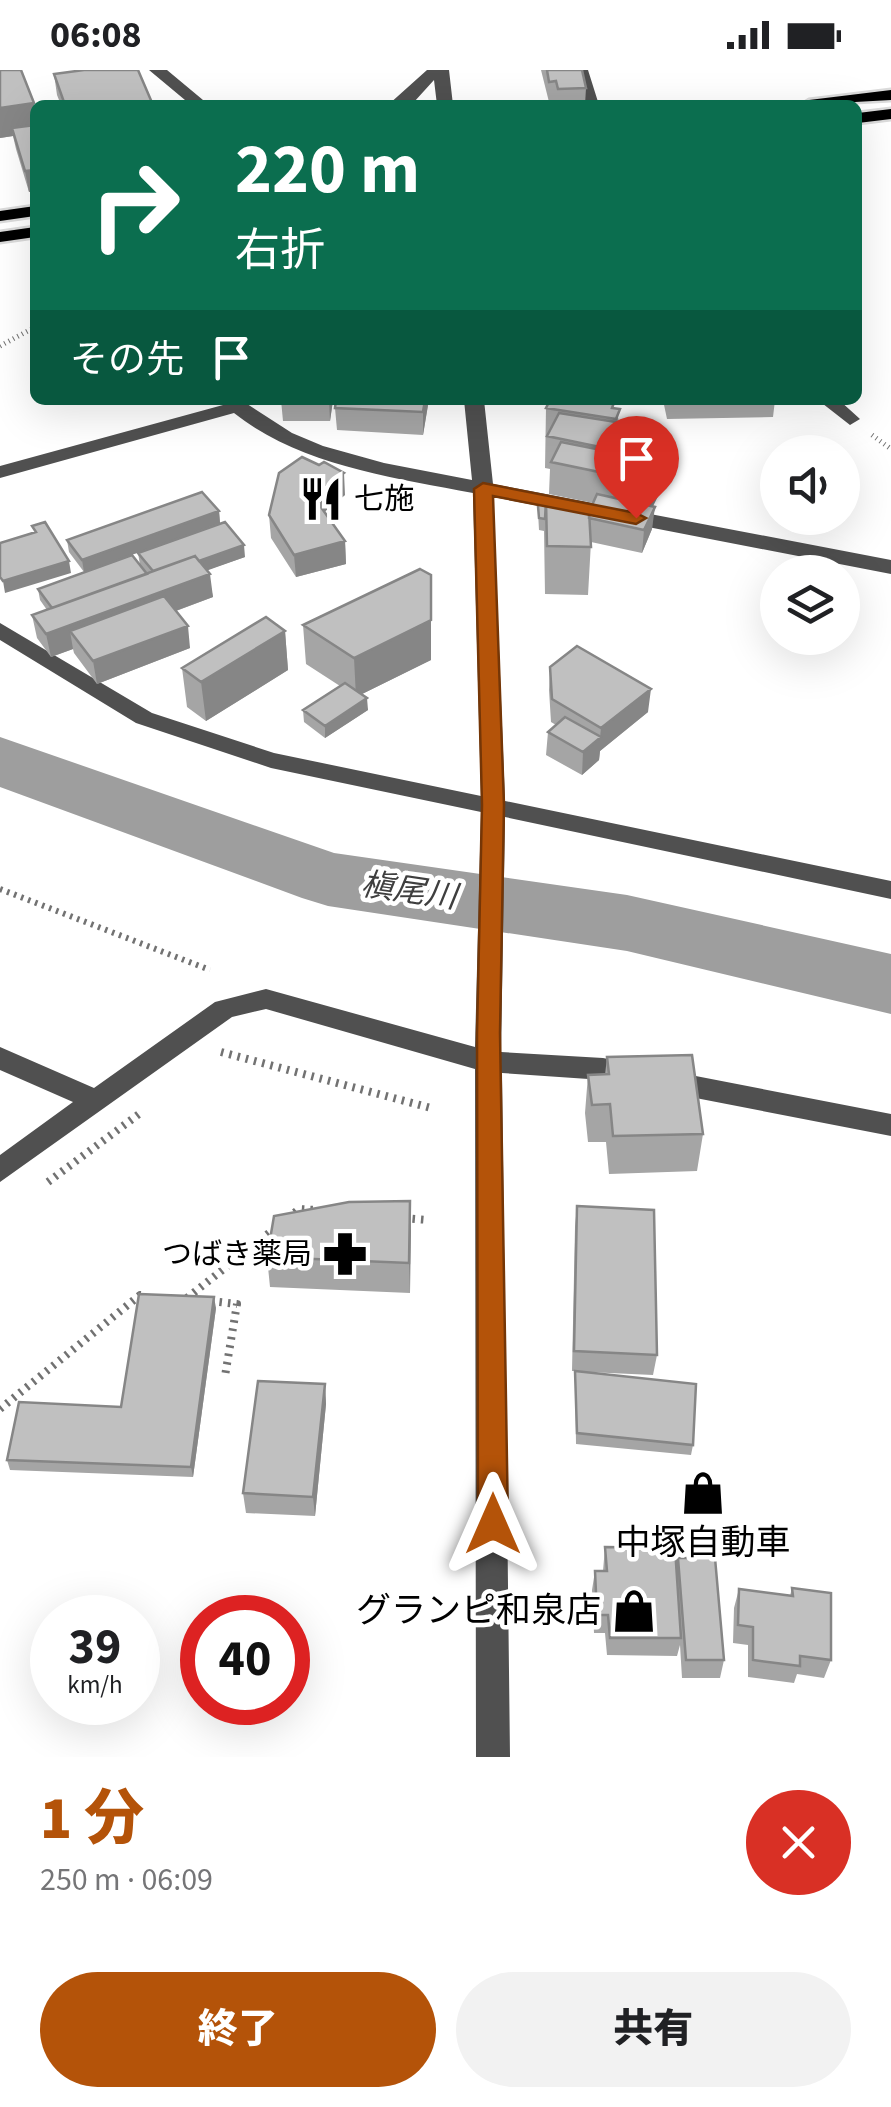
<!DOCTYPE html>
<html lang="ja">
<meta charset="utf-8">
<style>
body{margin:0;font-family:"Source Sans 3","Noto Sans JP",sans-serif;background:#f2f2f2;color:#202124;height:100vh;display:flex;flex-direction:column;font-size:38px;white-space:nowrap}
*{box-sizing:border-box;margin:0}
p{font-size:32px;color:#757577}
.icon{flex:none;width:55px;height:55px;fill:none;stroke:currentColor;stroke-width:2;stroke-linecap:round;stroke-linejoin:round}
.map{position:relative;height:1687px;overflow:hidden}
.side{display:flex;flex-direction:column;background:#fff;flex:1}
.side>*{flex:none}
.banner{position:absolute;left:30px;top:30px;width:832px;height:305px;border-radius:15px;box-shadow:0 10px 40px #0002;background:#0b6e4f;color:#fff;overflow:hidden}
.buttons{position:absolute;left:760px;top:365px;display:grid;gap:20px}
.buttons a{display:grid;place-items:center;width:100px;height:100px;border-radius:50%;background:#fff;box-shadow:0 10px 40px #0002;font-size:50px}
.speed{position:absolute;left:30px;top:1525px;display:flex;gap:20px;font-size:50px;font-weight:700;text-align:center}
.speed>*{display:grid;place-content:center;width:130px;height:130px;border-radius:50%;background:#fff;box-shadow:0 10px 40px #0002;line-height:1}
.speed small{font-size:25px;font-weight:400}
.speed .limit{border:15px solid #d22;background:#fff;color:#111}
.pin{position:absolute;display:grid;place-items:center;width:85px;height:85px;color:#fff;margin:-102px -42px;border-radius:50% 50% 50% 0;rotate:-45deg;box-shadow:0 0 10px #0007}
.pin .icon{rotate:45deg}
.me{position:absolute;width:110px;margin:-55px;rotate:0deg;stroke-linejoin:round;filter:drop-shadow(0 0 8px #0008)}
.turn{display:flex;align-items:center;gap:35px;height:210px;padding:0 40px;font-size:45px}
.turn .icon{width:130px;height:130px;stroke-width:2.5}
.turn b{display:block;font-size:70px;line-height:85px}
.then{display:flex;align-items:center;height:95px;padding:0 40px;background:#0003;gap:20px;font-size:38px}
.round{display:grid;place-items:center;flex:none;width:105px;height:105px;border-radius:52px;background:#f2f2f2}
.summary{display:flex;align-items:center;justify-content:space-between;height:170px;padding:0 40px}
h1{font-size:60px;font-weight:800;line-height:75px;color:#b45309}
.cta{display:flex;gap:20px;margin-top:auto;padding:20px 40px}
.cta a{flex:1;height:115px;border-radius:60px;background:#b45309;color:#fff;font-size:40px;font-weight:800;line-height:115px;text-align:center}
.cta a+a{background:#f2f2f2;color:#202124}
.status{display:flex;justify-content:space-between;align-items:center;height:70px;padding:0 50px;background:#fff;direction:ltr}
.status svg{height:28px;fill:currentColor}
.map>svg:first-child{display:block}
</style>
<div class="status"><b>06:08</b><svg viewBox="0 0 49 12"><path d="M0 12V9h3v3zM5 12V6h3v6zM10 12V3h3v9zM15 12V0h3v12zM26 1h20v11H26zM47 4h2v5h-2z"/></svg></div>
<div class="map">
<svg width="891" height="1687" viewBox="0 0 891 1687">
<rect width="100%" height="100%" fill="#fff"/>
<g fill="none" stroke-linecap="round" stroke-linejoin="round">
<path fill="#9e9e9e" fill-rule="evenodd" d="M0,667L334,783L627,825L891,884V944L627,881L328,836L302,828L0,717Z"/>
<g stroke="#dbdbdb" stroke-width="5">
<path id="major" d="M891,20V30L801,35L809,30Z
M891,39V49L858,53V43Z
M35,136V146L0,151V141Z
M35,157V167L0,172V162Z"/>
</g>
<path stroke="#727272" stroke-width="5" stroke-dasharray="1 4" stroke-linecap="butt" d="M0,276L35,257
M872,365L891,379"/>
<path stroke="#727272" stroke-width="6" stroke-dasharray="2.5 5" stroke-linecap="butt" d="M0,819L210,900"/>
<path stroke="#727272" stroke-width="8" stroke-dasharray="2.5 6" stroke-linecap="butt" d="M221,982L431,1038
M48,1112L139,1044
M288,1148L299,1139L317,1140
M404,1148L428,1150
M187,1228L274,1159
M211,1231L237,1234L225,1306
M0,1339L140,1225L145,1226"/>
<path fill="#505050" fill-rule="evenodd" d="M149,0H167L209,35H191Z
M427,0H449L453,35H437L434,10L414,32L388,35Z
M572,0H588L599,35H583Z
M219,330H241L292,363L323,376L384,393L472,410L464,330H484L493,414L891,490V504L493,427L505,731L891,811V829L505,747L501,982L603,988L891,1044V1066L603,1010L502,1003L510,1687H476L475,999L266,939L232,947L0,1112V1085L73,1032L0,1000V977L94,1018L215,932L266,919L475,977L481,742L271,698L136,653L0,570V553L152,643L274,683L481,726L473,423C392,407 301,396 234,343L0,408V396L223,335Z
M818,330H839L860,349L850,355Z"/>
<use href="#major" fill="#000" fill-rule="evenodd"/>
</g>
<path fill="#a5a5a5" d="M0,0L34,33L35,121L29,122L16,79L13,66L0,68Z
M541,0H582L586,18L585,35H556L555,32H549Z
M54,4L153,35H61L57,25Z
M281,330H333L330,351H283Z
M663,330H775L773,347L667,349Z
M428,335L423,365L337,360L335,338Z
M546,338H616L619,352L651,390L659,424L653,436L652,459L642,483L591,472L588,525L545,524L544,461L539,460L537,424L577,432V437L589,442L593,433L549,424L550,399L545,398Z
M345,425L325,441L345,471L346,494L296,507L271,468L269,445Z
M219,441L220,453L84,502L69,482L67,470Z
M138,483L245,487L207,500L213,527L176,541L190,578L97,614L74,583L73,579L51,587L37,568L32,545L47,540L40,530L38,519L140,495Z
M303,555L431,590L362,624L368,640L325,668L304,652L303,640L340,616L306,594Z
M285,561L288,600L206,651L187,637L182,598Z
M550,597L648,642L600,681L599,690L582,705L546,685L548,662L556,655L551,652L549,620Z
M607,987L703,1064L697,1101L609,1104L606,1072H588L585,1043L588,1005H605Z
M410,1131V1223L270,1217L267,1187Z
M577,1136L657,1285L653,1305L588,1302L693,1375L691,1385L576,1374L575,1301H572L575,1157Z
M216,1238L193,1407L10,1400L7,1390L121,1337Z
M325,1314L326,1334L315,1446L246,1443L243,1423Z
M605,1477L676,1497L678,1488L724,1590L720,1608H682L680,1575L677,1586L607,1585L605,1563H594L592,1520L595,1501H603Z
M792,1518L831,1590L824,1608L797,1604L794,1613L748,1607V1575L733,1573L734,1538L739,1519L790,1526Z"/>
<path fill="#868686" d="M34,33L35,63L12,58L13,66L0,68V38Z
M35,100V121L29,122L25,101Z
M329,330H333L330,351Z
M425,330H428V335L423,365V342Z
M662,392L659,424L649,444L652,413Z
M344,403L345,425L322,444L318,433L320,421Z
M655,437L652,459L642,483L644,460Z
M219,441L220,453L84,502L82,490Z
M345,471L346,494L296,507L294,485Z
M244,475L245,487L158,518L157,506Z
M69,491L71,503L5,523L3,511Z
M210,504L213,527L81,576L70,561L73,579L51,587L46,564Z
M431,550V590L356,627L354,588Z
M188,556L190,578L97,614L93,591Z
M285,561L288,600L206,651L201,612Z
M651,619L648,642L600,681L599,690L582,705L583,682L600,668L601,658Z
M367,628L368,640L325,668V656Z
M410,1131L411,1161L410,1223L409,1193Z
M214,1227L216,1238L193,1407L191,1397Z
M325,1314L326,1334L315,1446L313,1427Z"/>
<path fill="#c0c0c0" stroke="#868686" stroke-width="2.5" d="M0,0H21L34,33L0,38Z
M84,0H138L153,35H65L54,4Z
M547,0H582L586,18L558,19L556,11L549,12Z
M35,55V100L25,101L12,58Z
M336,330H425L423,342L335,338Z
M550,330H615L612,338L620,339L616,349L546,338Z
M559,343L635,355L652,378L648,387L547,366Z
M561,372L662,392L652,413L551,392Z
M302,387L319,395L324,392L344,403L320,421L318,433L345,471L294,485L269,445L279,403Z
M202,422L219,441L82,490L67,470Z
M537,424L577,432L574,436L560,430H546L545,449L539,448Z
M597,424L655,437L644,460L589,448V442Z
M546,430H560L589,441L591,477L547,476Z
M45,452L69,491L3,511L0,507V473L36,462L32,456Z
M225,452L244,475L199,491L195,486L153,501L138,483Z
M132,485L147,504L52,538L38,519Z
M195,486L210,504L46,564L32,545Z
M420,499L431,505V550L354,588L303,555Z
M164,526L188,556L93,591L70,561Z
M266,547L285,561L201,612L182,598Z
M577,576L651,619L601,658L552,629L550,597Z
M345,613L367,628L325,656L303,640Z
M565,647L601,667L583,682L548,662Z
M692,985L703,1064L613,1066L610,1034L592,1035L588,1005L609,1004L607,987Z
M410,1131L409,1193L267,1187L274,1146L349,1132Z
M577,1136L654,1140L657,1285L574,1281Z
M139,1224L214,1227L191,1397L7,1390L19,1332L121,1337Z
M575,1301L696,1314L693,1375L577,1363Z
M258,1311L325,1314L313,1427L243,1423Z
M605,1477L675,1478L681,1568H610L608,1545H597L595,1501H607Z
M678,1488H715L724,1590H686Z
M792,1518L831,1523V1590L800,1586V1596L753,1590V1557L738,1555L739,1519L793,1526Z"/>
<path fill="#b45309" stroke="#753606" stroke-width="2.5" d="M483,413L636,443L646,448L636,454L493,426L504,735L500,963L508,1454L503,1463L493,1467L483,1463L478,1454L477,963L482,735L474,419Z"/>
<defs>
<g id="restaurant-bare" transform="scale(3.45)"><path d="M-5-6h1v4h1v-4h1v4h1v-4h1v5L-1.5 .5V6h-2V.5L-5-1ZM5-6V6H3V1.5H1.5Q1.5-4 5-6Z" fill="#000" stroke="#fff" stroke-width="2.5" paint-order="stroke"/></g>
<g id="pharmacy-bare" transform="scale(3.45)"><path d="M-2-6h4v4h4v4h-4v4h-4v-4h-4v-4h4Z" fill="#000" stroke="#fff" stroke-width="2.5" paint-order="stroke"/></g>
<g id="shop-bare" transform="scale(3.45)"><path d="M-5-2.5h2.3a2.7 3.5 0 0 1 5.4 0H5L5.5 6h-11ZM-1.5-2.5h3a1.5 2.3 0 0 0-3 0Z" fill="#000" stroke="#fff" stroke-width="2.5" paint-order="stroke"/></g>
</defs>
<g fill-rule="evenodd">
<use href="#restaurant-bare" x="321" y="429"/>
<use href="#pharmacy-bare" x="345" y="1184"/>
<use href="#shop-bare" x="703" y="1423"/>
<use href="#shop-bare" x="634" y="1541"/>
</g>
<g text-anchor="middle" dominant-baseline="central" stroke-width="9" stroke-linejoin="round" paint-order="stroke">
<g font-size="30" fill="#000" stroke="#fff" text-anchor="start">
<text x="354" y="429">七施</text>
<text x="312" y="1184" text-anchor="end">つばき薬局</text>
</g>
<g font-size="32" font-style="italic" fill="#3f3f3f" stroke="#fff">
<text transform="translate(409 821) rotate(8)">槇尾川</text>
</g>
<g font-size="35" fill="#000" stroke="#fff">
<text x="703" y="1473">中塚自動車</text>
<text x="601" y="1541" text-anchor="end">グランピ和泉店</text>
</g>
</g>
</svg>
<div class="buttons">
<a><svg class="icon" aria-label="sound" viewBox="0 0 24 24"><path d="M4 9h4l5-4v14l-5-4H4zM17 9q2 3 0 6"/></svg></a>
<a><svg class="icon" aria-label="layers" viewBox="0 0 24 24"><path d="M12 4l9 5-9 5-9-5zM3 14l9 5 9-5"/></svg></a>
</div>
<div class="speed"><div>39<small>km/h</small></div><div class="limit">40</div></div>
<div class="pin" style="left:636px;top:448px;background:#d93025"><svg class="icon" aria-label="arrive" viewBox="0 0 24 24"><path d="M6 21V4h12l-3 4 3 4H6"/></svg></div>
<svg class="me" style="left:493px;top:1454px" viewBox="-20 -20 40 40"><path d="M0-17L14 15 0 8-14 15z" fill="#b45309" stroke="#fff" stroke-width="4"/></svg>
<div class="banner">
<div class="turn"><svg class="icon" aria-label="right" viewBox="0 0 24 24"><path d="M7 20v-9h11M14 6l5 5-5 5"/></svg><div><b>220 m</b>右折</div></div>
<div class="then">その先<svg class="icon" aria-label="arrive" viewBox="0 0 24 24"><path d="M6 21V4h12l-3 4 3 4H6"/></svg></div>
</div>
</div>
<section class="side">
<div class="summary"><div><h1>1 分</h1><p>250 m · 06:09</p></div><a class="round" style="background:#d93025;color:#fff"><svg class="icon" aria-label="close" viewBox="0 0 24 24"><path d="M6 6l12 12M18 6L6 18"/></svg></a></div>
<div class="cta"><a>終了</a><a>共有</a></div>
</section>
